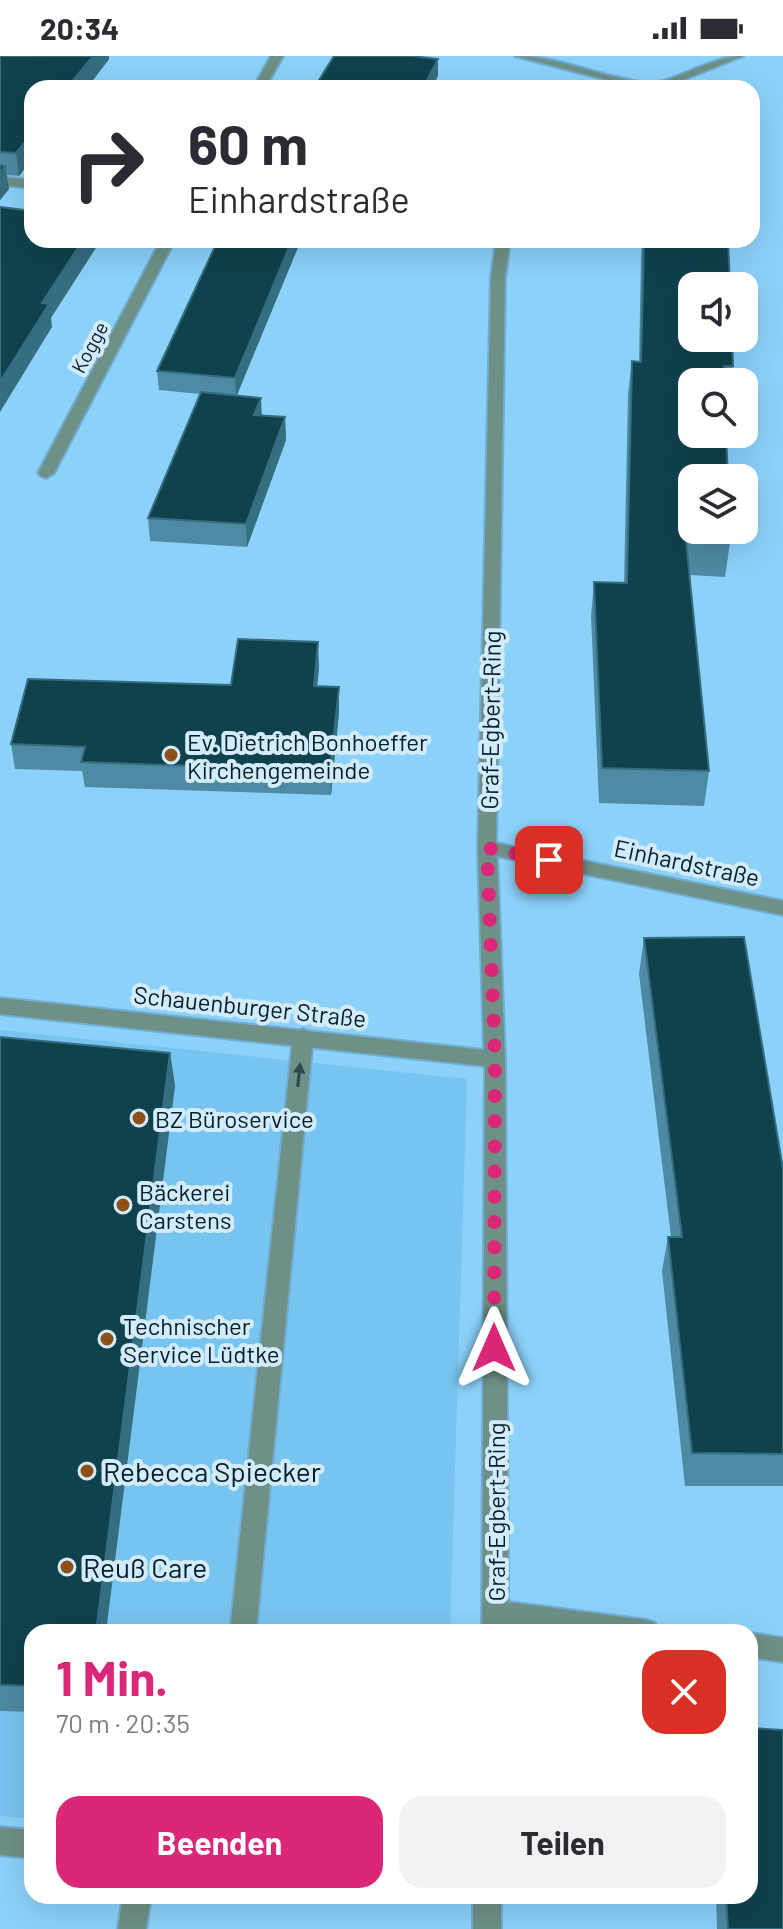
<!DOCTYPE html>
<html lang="de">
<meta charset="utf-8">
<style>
body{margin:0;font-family:Barlow,sans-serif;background:#f2f2f3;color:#2b2b33;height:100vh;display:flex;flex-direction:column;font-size:30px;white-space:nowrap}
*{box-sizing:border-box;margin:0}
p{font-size:26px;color:#7c7c81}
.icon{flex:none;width:44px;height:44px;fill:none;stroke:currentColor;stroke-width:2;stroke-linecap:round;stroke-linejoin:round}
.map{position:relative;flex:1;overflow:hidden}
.side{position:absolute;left:24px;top:1568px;width:734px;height:280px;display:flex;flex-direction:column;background:#fff;border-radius:24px;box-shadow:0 8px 32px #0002}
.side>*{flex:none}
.top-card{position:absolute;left:24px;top:24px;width:736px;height:168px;border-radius:24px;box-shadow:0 8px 32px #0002;background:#fff;color:#2b2b33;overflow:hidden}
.fabs{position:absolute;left:678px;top:216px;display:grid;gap:16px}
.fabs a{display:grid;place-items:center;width:80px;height:80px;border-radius:16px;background:#fff;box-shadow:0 8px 32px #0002;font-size:40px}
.pin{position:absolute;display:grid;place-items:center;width:68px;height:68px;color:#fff;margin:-34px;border-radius:16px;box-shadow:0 4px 12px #0006}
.me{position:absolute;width:88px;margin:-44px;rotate:0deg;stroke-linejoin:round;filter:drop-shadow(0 0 6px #0008)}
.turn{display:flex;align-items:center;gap:28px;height:168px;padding:0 32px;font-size:36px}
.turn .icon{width:104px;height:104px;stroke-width:2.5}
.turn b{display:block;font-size:56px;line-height:68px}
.round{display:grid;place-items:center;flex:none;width:84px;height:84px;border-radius:24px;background:#f2f2f3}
.overview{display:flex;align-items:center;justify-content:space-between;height:136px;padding:0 32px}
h1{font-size:48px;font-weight:700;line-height:60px;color:#db2777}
.button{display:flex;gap:16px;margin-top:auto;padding:16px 32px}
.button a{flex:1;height:92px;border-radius:24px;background:#db2777;color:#fff;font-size:32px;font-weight:700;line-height:92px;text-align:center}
.button a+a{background:#f2f2f3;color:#2b2b33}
.status{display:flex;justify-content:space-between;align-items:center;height:56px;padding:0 40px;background:#fff;direction:ltr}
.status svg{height:22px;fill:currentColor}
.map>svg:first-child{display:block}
</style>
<div class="status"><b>20:34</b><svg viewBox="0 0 49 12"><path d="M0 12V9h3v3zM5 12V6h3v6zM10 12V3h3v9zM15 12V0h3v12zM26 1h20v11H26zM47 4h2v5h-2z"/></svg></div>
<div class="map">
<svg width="783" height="1873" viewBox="0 0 783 1873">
<rect width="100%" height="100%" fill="#8cd1fa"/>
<path fill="#78c4f0" d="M0,974L467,1023L450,1576H32V1763L0,1760Z"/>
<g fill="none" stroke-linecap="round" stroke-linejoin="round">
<g stroke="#70add1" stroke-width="4">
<path id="service" d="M303,973L310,976L313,981L256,1576H230L293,981L296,976Z
M123,1840H151L146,1873H118Z"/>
</g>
<g stroke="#70add1" stroke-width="4">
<path id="minor" d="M271,0H283L265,32H253Z
M515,0C561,0 603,23 649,27C670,29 711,0 743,0L663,32H638Z
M0,121L32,124V132L0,129Z
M161,184H175L54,417L46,422L41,420L38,417Z
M496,184H510L505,222L496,787L783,845V859L497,800L505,1003L508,1546L646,1564L655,1567L659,1576H554L508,1570V1576H482L485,1010L0,958V942L484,994L478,792L491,222Z
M750,1577L783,1582V1606L750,1601Z
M0,1771L32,1774V1802L0,1799Z
M473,1840H501V1873H473Z"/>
</g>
<use href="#service" fill="#6e9086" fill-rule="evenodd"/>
<use href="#minor" fill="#6e9086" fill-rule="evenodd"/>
</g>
<path fill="#4e8aa4" d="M0,0H109V3L19,120L7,119L9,133L0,144Z
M301,184L237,339L262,359L285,361L286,384L247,491L150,485L148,462L200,338L159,334L157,315Z
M642,184H728L733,310L731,326H692L730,487L725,521L690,519L709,715L704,750L599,747L591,560L594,526L624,527L628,338L632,305L639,306L641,200Z
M319,611L317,630L339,631V656L331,739L85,731L82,715L15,713L11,688L231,629Z
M644,882L783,1113V1430H685L662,1215L668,1181H671L639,918Z
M0,981L170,997L175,1030L32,1576V1656L0,1655Z
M716,1840H750L783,1873H717Z"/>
<path fill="#356d81" d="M93,0H109V3L87,32H67Z
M438,3V20L432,32H423Z
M32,77V103L19,120L16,97Z
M5,110L9,133L0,144V116Z
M83,184H101L51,262L52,271L0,356V326L42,247Z
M292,184H301L236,341L235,322Z
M261,342L262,364L254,359Z
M285,361L286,384L247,491L246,468Z
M318,586L319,611L315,655L314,630Z
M339,631V656L331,739L330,715Z
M170,997L175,1030L106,1576H96Z"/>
<path fill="#10424d" stroke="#356d81" stroke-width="2" d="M0,0H93L67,32H32V77L16,97L0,96Z
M334,0H412L438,3L423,32H314Z
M0,109L5,110L0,117Z
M0,151L32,155V184H83L42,247L49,248L0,326Z
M218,184H292L235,322L157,315Z
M644,184H728L730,230H692V282H732L733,310H724L725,326H692V378H726L728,422H692V474H729L730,487L686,485L709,715L602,712L594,526L627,527L632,305L641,306Z
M201,336L261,342L254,359L285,361L246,468L148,462Z
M238,583L318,586L314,630L339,631L330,715L81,706L85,691L11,688L28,623L231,629Z
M744,881L783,1113V1398L692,1397L668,1181H682L644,882Z
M0,981L170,997L96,1576H32V1630L0,1629Z
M750,1672L783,1674V1873H728L726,1840H750Z"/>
<defs><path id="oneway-solid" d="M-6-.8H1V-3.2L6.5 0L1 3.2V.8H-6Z" transform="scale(2)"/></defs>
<use fill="#2d4b50" href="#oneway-solid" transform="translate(299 1019) rotate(-84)"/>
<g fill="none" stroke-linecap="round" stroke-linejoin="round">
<path stroke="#db2777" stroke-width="14" stroke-dasharray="0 25.2" d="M494,1292L495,1003L487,792L549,804"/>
</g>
<g fill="#8f4f19" stroke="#d2ecfd" stroke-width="3">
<circle cx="171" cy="699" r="8"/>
<circle cx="139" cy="1062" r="8"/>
<circle cx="123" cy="1149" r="8"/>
<circle cx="107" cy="1283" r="8"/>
<circle cx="87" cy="1415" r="8"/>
<circle cx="67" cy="1511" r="8"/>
</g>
<g text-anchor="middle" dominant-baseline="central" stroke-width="8" stroke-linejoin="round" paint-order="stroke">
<g font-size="20" fill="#011d2c" stroke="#d2ecfd">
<text transform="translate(89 291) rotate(-62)">Kogge</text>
</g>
<g font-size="24" fill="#011d2c" stroke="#d2ecfd">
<text transform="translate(490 664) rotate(-89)">Graf-Egbert-Ring</text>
<text transform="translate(687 806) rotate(12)">Einhardstraße</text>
<text transform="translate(250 950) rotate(6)">Schauenburger Straße</text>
<text transform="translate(495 1456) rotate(-90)">Graf-Egbert-Ring</text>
</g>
<g font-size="24" fill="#011d2c" stroke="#d2ecfd" text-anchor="start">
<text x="187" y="685">Ev. Dietrich Bonhoeffer<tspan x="187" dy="28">Kirchengemeinde</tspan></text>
<text x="155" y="1062">BZ Büroservice</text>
<text x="139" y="1135">Bäckerei<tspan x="139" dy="28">Carstens</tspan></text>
<text x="123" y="1269">Technischer<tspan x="123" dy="28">Service Lüdtke</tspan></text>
</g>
<g font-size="28" fill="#011d2c" stroke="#d2ecfd" text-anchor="start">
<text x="103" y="1415">Rebecca Spiecker</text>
<text x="83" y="1511">Reuß Care</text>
</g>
</g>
</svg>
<div class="fabs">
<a><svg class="icon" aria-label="sound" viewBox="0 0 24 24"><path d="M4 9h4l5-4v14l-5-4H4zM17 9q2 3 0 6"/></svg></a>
<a><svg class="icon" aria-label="search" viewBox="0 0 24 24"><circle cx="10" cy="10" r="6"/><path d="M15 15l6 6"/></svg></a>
<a><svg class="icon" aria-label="layers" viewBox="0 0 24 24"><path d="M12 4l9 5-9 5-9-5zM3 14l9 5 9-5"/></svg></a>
</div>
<div class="pin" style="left:549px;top:804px;background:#d93025"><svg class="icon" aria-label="arrive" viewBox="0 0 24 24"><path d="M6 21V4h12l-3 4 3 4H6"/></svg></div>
<svg class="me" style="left:494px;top:1292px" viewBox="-20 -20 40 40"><path d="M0-17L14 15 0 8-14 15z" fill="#db2777" stroke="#fff" stroke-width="4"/></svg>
<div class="top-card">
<div class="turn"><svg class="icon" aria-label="right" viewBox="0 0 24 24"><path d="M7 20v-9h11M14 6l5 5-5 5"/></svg><div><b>60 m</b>Einhardstraße</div></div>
</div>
<section class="side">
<div class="overview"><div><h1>1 Min.</h1><p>70 m · 20:35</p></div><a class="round" style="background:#d93025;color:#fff"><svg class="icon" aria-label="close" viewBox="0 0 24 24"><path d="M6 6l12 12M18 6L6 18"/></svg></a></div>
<div class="button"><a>Beenden</a><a>Teilen</a></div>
</section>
</div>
